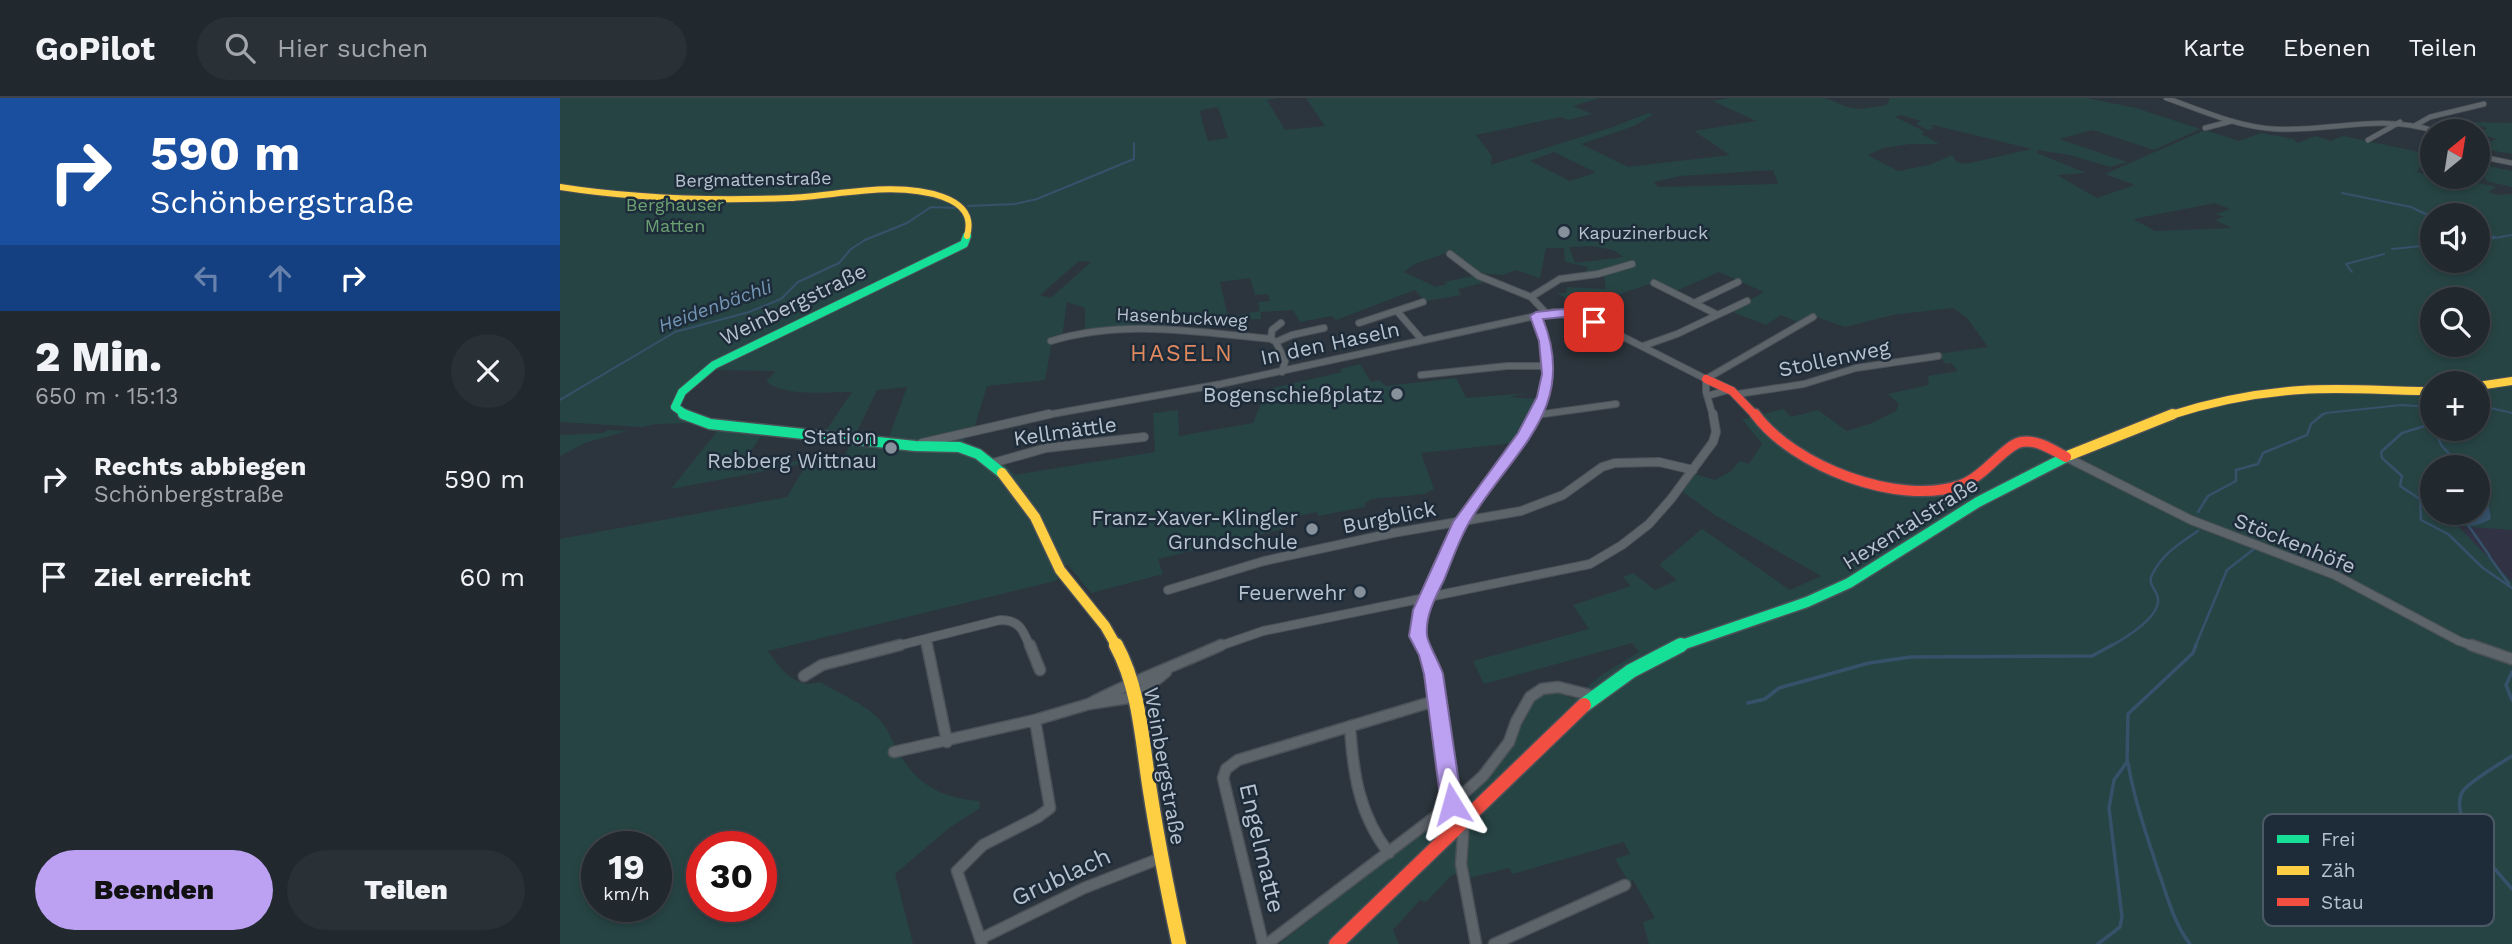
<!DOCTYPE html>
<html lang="de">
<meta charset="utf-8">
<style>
body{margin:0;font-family:"Work Sans",sans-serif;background:#293036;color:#f1f3f6;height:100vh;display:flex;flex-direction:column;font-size:26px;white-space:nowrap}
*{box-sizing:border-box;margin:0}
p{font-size:23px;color:#a2a6aa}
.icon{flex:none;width:38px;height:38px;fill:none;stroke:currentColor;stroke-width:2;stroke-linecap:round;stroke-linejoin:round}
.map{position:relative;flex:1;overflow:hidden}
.panel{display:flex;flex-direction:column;background:#21282e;width:560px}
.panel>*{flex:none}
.top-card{background:#1a4fa0;color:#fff;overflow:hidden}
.needle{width:46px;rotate:30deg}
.controls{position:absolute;left:1860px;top:21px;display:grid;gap:14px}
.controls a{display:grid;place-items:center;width:70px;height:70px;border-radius:50%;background:#21282e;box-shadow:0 4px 10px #0003,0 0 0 2px #3e444a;font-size:35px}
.speed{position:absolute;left:21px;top:733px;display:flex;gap:14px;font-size:35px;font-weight:700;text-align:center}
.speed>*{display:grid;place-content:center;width:91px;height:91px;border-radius:50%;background:#21282e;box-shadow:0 4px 10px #0003,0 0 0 2px #3e444a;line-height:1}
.speed small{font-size:18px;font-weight:400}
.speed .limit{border:10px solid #d22;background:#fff;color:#111}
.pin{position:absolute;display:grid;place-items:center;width:60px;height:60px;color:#fff;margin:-30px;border-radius:14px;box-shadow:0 4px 10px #0006}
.me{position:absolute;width:77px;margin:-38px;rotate:352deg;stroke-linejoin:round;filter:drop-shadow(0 0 5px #0008)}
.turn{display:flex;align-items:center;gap:24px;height:147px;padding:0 35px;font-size:32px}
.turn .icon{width:91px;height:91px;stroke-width:2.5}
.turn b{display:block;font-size:49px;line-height:60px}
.lanes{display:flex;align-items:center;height:66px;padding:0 35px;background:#0003;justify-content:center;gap:35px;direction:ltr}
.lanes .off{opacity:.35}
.round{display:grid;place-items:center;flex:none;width:74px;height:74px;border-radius:37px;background:#293036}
.headline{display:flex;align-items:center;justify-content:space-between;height:119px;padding:0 35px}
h1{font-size:42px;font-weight:800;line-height:52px}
.button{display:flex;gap:14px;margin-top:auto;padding:14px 35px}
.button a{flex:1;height:80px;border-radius:42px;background:#bca0f2;color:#111;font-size:28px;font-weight:800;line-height:80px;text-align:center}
.button a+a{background:#293036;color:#f1f3f6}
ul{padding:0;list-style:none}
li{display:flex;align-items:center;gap:21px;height:98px;padding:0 35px}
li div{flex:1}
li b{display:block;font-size:26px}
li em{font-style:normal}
header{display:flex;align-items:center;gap:42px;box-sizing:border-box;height:98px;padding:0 35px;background:#21282e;border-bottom:2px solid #3e444a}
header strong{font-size:33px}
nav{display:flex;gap:38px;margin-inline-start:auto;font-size:24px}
.search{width:490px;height:63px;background:#293036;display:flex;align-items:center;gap:18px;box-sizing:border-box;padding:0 24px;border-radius:38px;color:#a2a6aa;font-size:26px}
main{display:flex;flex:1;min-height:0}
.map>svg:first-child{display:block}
</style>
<header>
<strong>GoPilot</strong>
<div class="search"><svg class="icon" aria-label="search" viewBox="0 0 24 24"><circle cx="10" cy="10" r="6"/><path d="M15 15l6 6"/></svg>Hier suchen</div>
<nav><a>Karte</a><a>Ebenen</a><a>Teilen</a></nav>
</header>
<main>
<section class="panel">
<div class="top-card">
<div class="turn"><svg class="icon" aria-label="right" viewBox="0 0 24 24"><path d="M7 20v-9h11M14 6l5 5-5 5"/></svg><div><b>590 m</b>Schönbergstraße</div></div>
<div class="lanes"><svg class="icon off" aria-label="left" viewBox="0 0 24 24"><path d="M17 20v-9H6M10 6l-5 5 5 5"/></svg><svg class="icon off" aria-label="ahead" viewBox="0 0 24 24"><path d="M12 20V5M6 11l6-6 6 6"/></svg><svg class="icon" aria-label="right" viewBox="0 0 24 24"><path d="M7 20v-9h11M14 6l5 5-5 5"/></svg></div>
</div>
<div class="headline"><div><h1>2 Min.</h1><p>650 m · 15:13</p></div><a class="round"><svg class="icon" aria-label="close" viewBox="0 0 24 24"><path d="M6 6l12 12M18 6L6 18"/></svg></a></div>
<ul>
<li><svg class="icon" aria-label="right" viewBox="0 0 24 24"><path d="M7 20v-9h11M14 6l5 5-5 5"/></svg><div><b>Rechts abbiegen</b><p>Schönbergstraße</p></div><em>590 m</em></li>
<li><svg class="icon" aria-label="arrive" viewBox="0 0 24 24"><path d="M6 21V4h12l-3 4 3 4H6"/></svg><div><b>Ziel erreicht</b></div><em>60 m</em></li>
</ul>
<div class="button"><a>Beenden</a><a>Teilen</a></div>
</section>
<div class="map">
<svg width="1952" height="846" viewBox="0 0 1952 846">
<rect width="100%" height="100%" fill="#2c353d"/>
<path fill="#313243" d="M1897,427L1952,432V484L1914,446Z"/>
<path fill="#274445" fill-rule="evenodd" d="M0,0H718L707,2L725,32L765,28L746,0H1040L1013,8L1032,16L1008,22L1001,19L916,37L932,58L931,67L1053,29L1088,15L1094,16L1074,28L1021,46L1068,69L1170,57L1134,33L1196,23L1153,3L1168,0H1266L1287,9L1301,11L1327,7L1330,0H1527L1576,10L1640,31L1594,52L1533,32L1499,41L1567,64L1550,69L1510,57L1478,52L1477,55L1526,75L1497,77L1537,100L1575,87L1545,76L1645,32L1679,43L1701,35L1733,41L1738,45L1755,38L1771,43L1783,38L1864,55L1872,52V65L1864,63L1857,74L1878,79L1875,86L1896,85L1893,83L1897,80L1936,89L1928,94L1937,97L1952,96V432L1898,428L1952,484V846H1089L1083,824L1095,820L1073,782L1069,784L1055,761L1070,756L1064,744L953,776L949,770L897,783V776L892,777L866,804L860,802L833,832L839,846H719L919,690L949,654L975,601C987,592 999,594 1013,601L1040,578L1079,554L1072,545L924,586L913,563L1029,531L1013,507L1071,488L1063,479L1073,475L1095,492L1117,482L1099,467L1142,431L1230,492L1261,478L1155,417L1123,394L1134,376L1155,382L1170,374L1180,363L1189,366L1202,346L1182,321L1199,319L1196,315L1201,313L1204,316L1223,311L1231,319L1258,312L1287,333L1312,325L1336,313L1339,306L1328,296L1369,287L1368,278L1398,273L1391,265L1386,266L1378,256L1428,249L1407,220L1393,210L1332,217L1285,229L1250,217L1240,225L1221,217L1206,227L1170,213L1204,194L1159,174L1114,194L1095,184L1054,198L1035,208L1007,201L997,195H1006L1007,189L1046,191L1044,177L1025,175L1028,169L1005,164L1004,150H986L980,180L956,172L943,177L919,175L889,154L855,166L844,174L876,189L887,186L884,184L913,178L926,184L898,191L901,197L865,203L855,192L776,222L772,218L740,224L733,212L701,214V221L678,222L677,225L665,226V221L639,222L638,214L615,216V231L585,228L525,233V210L507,204L502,239L492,243L485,282L427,288L414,331L407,332L404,343L442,363L455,377L595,354L593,315L618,312L619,338L693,325L703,301L715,300L713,290L782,274L780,271L800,266L811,284L819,282L826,288L896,280L906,300L968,295L949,299L979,301L954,345L861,355L874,391L864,396L812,401L805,405V409L758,418L757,414L719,422L723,431L598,461L603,476L531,495L508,467L495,472L500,479L495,483L208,553C220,571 236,592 260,584C280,596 305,606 320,622C330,633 334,648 342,660C361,690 385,700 419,703L420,710L389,730L335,776L353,846H0V441L227,399L247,365L111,391L163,326L206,331L178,371L285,356L294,341L328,342L347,289L317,292L295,338L265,334L292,294C269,294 222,299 206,283L216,273L151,272L120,302L122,311L139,320L131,325L96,326L82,329L0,324ZM658,9L668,40L648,43L640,15L641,12ZM1341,17L1361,23L1356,26L1367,32L1375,30L1370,28L1373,27L1472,51L1405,66L1397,64L1392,57L1369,67L1338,73L1308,57L1323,50L1350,46H1379L1362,36L1364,33L1335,19ZM994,54L1035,74V75L1010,83L970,63ZM1213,72L1218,86L1098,89L1094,84L1120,78ZM1655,105L1670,111L1656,116L1664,119L1655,122L1672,130L1595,133L1573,121ZM1872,117H1918V163H1872ZM1033,148L1053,152L1064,159L1015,165L1009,149ZM519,163L531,164L491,200L480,197ZM690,180L695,197L708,196L710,203L698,204L700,213L668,219L660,184ZM1872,201H1918V247H1872ZM1872,285H1918V331H1872ZM1872,369H1918V415H1872ZM37,749H96V808H37ZM142,749H201V808H142Z
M1907,24L1952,25V56L1918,50V45L1923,47L1937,41L1918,36L1927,30Z
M1918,66L1952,73V89L1926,83L1925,79L1918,76Z
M48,332L67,333L25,345L0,358V337L43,335Z"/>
<path fill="#36516a" d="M1918,388L1927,398L1931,421C1910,432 1907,428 1889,415H1918Z"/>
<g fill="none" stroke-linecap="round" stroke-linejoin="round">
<path stroke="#36516a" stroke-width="2" d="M1782,95L1851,109L1872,119
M408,108L455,106L477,101L574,61V45
M1918,135L1935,139
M1918,143L1952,137
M1832,151L1872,147
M1792,174L1786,166L1824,156
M0,302L115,234L189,214L221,201L238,184L279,165L291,151L305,142L347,125L371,109L394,110
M1918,307L1952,315
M1760,318L1766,315L1841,307L1871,309"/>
<path stroke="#36516a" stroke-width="2.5" d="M1872,322L1871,326L1842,335L1821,354L1822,360L1842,378L1840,388L1860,401L1861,422L1888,436L1923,470L1952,490
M1873,331L1882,348L1901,369
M1638,414L1648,398L1676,383V372L1698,366L1703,355L1747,337L1751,326L1763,316
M1908,427L1929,457
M1929,458L1949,486
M1549,549C1564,541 1605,517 1597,497C1594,489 1588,486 1592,477C1601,457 1620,445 1638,433
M1635,549L1667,472L1694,451"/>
<path stroke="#36516a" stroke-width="3.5" d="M1952,574L1946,587L1952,602
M1188,605L1205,601L1219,590L1309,565L1351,559L1532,558L1552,547
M1952,658C1941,665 1910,683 1903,693C1886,720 1936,772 1952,791
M1568,665C1575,705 1588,742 1601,781C1609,804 1615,827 1630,846
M1538,846L1560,829L1562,819L1549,710L1554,682L1567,664L1568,616L1633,555L1636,547"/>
<g stroke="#4b5158" stroke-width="6">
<path id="street-far3" d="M1606,0C1641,12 1677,29 1715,31C1771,34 1818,15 1875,33
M1856,27L1870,19L1924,6
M1645,30L1672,23
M1808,42L1840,24
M1918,58L1952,65"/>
</g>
<g stroke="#4b5158" stroke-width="8">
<path id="street-far2" d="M890,156L919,178L971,199L986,215
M1094,185L1156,216
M971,199L1000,181L1038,176L1072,166
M1134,205L1178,184
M837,213L862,242
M799,225L863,204
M711,241L712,232L721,225
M491,243C564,221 636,234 711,241L716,244L725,263L722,274
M716,244L732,237L764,230
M1083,248L1117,236L1187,203
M861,277L947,268H988
M1146,281L1253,219
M1146,281V294L1153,318
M1178,296L1244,286L1296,270L1378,258
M1147,298L1168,292
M976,317L1056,306
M481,318L661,286L994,214L1034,224L1146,281
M974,318C993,281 990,257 976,218"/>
</g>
<g stroke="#4b5158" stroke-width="10">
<path id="street-far1" d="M976,317L980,316
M362,345L489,316
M1506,359L1631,422L1775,477L1899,543L1917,549
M433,365L486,350L584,339
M608,492L704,463L833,435L961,413L1003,397L1042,369L1055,365L1099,364L1133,372
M366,542L367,549
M333,549L440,522C460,522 463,532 470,549
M657,549L703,533L1030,466L1062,447L1089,426L1111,401L1153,344L1156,334L1153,316
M862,549C852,522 886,449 902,423C924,386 955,355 975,316"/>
</g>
<g stroke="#4b5158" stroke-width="13">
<path id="street" d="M367,547L387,644
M470,547L480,572
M862,547L873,576L892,706
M1911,547L1952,561
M244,578L262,567L340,547
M529,606C572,583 617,567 661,547
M790,628C793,675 799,717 829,755
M334,654L475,622L529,606L575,599L606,574
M904,723L901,766L916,846
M420,841L524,790L601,760
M422,846L397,773L423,747L478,719L490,710L475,622
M703,846L663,680L666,671L678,662L878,602
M707,846L892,706L923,678L949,644L956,624L970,599L982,591L998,589L1034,598
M934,846L1065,787"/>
</g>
<g stroke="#4b5158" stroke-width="10">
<path id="fast-far2" d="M128,318L115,309L122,294L154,267L404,146L407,138"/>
</g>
<g stroke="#4b5158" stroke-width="13">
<path id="fast-far1" d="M123,316L150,326L355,348L399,349L418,356L442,375
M1116,549L1247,504L1289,485L1418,404L1510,357"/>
</g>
<g stroke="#4b5158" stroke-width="17">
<path id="fast" d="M1024,607L1071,573L1121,547"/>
</g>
<g stroke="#4b5158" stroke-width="8">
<path id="slow-far3" d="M0,89C76,101 152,103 229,100C277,98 335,82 383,99C402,106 413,117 407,138"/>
</g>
<g stroke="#4b5158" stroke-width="10">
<path id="slow-far2" d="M1918,288L1952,283
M1608,318C1651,304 1696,295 1741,292C1785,289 1828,293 1872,293"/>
</g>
<g stroke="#4b5158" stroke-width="13">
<path id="slow-far1" d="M1510,357L1613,316
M442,375L475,419L500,472L545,528L557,549"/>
</g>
<g stroke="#4b5158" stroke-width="17">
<path id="slow" d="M556,547C580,591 582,644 590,693C598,744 608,795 619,846"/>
</g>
<g stroke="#4b5158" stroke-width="10">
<path id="jam-far2" d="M1146,281L1172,293L1196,318"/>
</g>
<g stroke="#4b5158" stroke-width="13">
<path id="jam-far1" d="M1195,316C1233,368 1339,409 1401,387C1425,378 1445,347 1461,344C1477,341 1493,352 1506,359"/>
</g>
<g stroke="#4b5158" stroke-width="17">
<path id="jam" d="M776,846L1024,607"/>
</g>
<use href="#street-far3" stroke="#5d646a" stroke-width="4.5"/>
<use href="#street-far2" stroke="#5d646a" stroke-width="6"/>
<use href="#street-far1" stroke="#5d646a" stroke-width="8"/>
<use href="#street" stroke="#5d646a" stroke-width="10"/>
<use href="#fast-far2" stroke="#16e098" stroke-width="8"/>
<use href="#fast-far1" stroke="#16e098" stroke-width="10"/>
<use href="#fast" stroke="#16e098" stroke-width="14"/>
<use href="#slow-far3" stroke="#ffcf43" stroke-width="6"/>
<use href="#slow-far2" stroke="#ffcf43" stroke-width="8"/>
<use href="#slow-far1" stroke="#ffcf43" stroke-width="10"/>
<use href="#slow" stroke="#ffcf43" stroke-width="14"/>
<use href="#jam-far2" stroke="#f24e42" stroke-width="8"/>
<use href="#jam-far1" stroke="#f24e42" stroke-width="10"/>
<use href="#jam" stroke="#f24e42" stroke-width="14"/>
</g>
<path fill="#bca0f2" stroke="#7a689d" stroke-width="2" d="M1003,211L1040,224L1034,228L1003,219L983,221C1019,312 952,353 910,423C899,441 892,463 884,482C876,498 865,518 867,537C867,544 880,566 883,576L902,706L899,712L892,715L884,712L881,706L864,576L859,557L849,538L853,512L893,424L958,335L977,299L982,276L979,243L970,218L976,214Z"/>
<g fill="#86919b" stroke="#1e2c3a" stroke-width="2.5">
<circle cx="1004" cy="134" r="7"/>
<circle cx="837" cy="296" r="7"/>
<circle cx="331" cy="350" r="7"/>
<circle cx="752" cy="431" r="7"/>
<circle cx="800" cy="494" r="7"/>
</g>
<g text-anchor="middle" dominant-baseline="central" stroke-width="5" stroke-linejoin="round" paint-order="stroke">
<g font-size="18" fill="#b7c2ce" stroke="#1e2c3a">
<text transform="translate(193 81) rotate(-1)">Bergmattenstraße</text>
<text transform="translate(622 219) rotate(3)">Hasenbuckweg</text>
</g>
<g font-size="18" fill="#6ba172" stroke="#1e2c3a">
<text x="115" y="106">Berghauser<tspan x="115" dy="21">Matten</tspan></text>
</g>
<g font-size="18" fill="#b7c2ce" stroke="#1e2c3a" text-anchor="start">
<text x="1018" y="134">Kapuzinerbuck</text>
</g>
<g font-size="19" font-style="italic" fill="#7496b4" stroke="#1e2c3a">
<text transform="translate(155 208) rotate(-20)">Heidenbächli</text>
</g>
<g font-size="21" fill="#b7c2ce" stroke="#1e2c3a">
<text transform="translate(233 206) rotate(-26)">Weinbergstraße</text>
<text transform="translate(770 245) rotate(-12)">In den Haseln</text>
<text transform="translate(1274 260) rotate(-12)">Stollenweg</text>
<text transform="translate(505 333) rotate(-8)">Kellmättle</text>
<text transform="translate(829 419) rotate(-11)">Burgblick</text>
<text transform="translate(1350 425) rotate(-32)">Hexentalstraße</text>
<text transform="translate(1735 445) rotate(22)">Stöckenhöfe</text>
<text transform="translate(605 668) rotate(80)">Weinbergstraße</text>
</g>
<g font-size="21" fill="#b7c2ce" stroke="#1e2c3a" text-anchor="end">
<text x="823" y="296">Bogenschießplatz</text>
<text x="317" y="338">Station<tspan x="317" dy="24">Rebberg Wittnau</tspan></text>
<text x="738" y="419">Franz-Xaver-Klingler<tspan x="738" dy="24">Grundschule</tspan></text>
<text x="786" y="494">Feuerwehr</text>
</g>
<g font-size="23" letter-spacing="2" fill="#e0895f" stroke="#1e2c3a">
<text x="622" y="255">HASELN</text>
</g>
<g font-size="24" fill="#b7c2ce" stroke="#1e2c3a">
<text transform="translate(702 750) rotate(77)">Engelmatte</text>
<text transform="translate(501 779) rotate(-25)">Grublach</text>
</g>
</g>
<rect x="1703" y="716" width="231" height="112" rx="10" fill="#1e2c3a" stroke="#4c5966" stroke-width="2"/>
<rect x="1717" y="737" width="32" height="8" fill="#16e098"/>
<rect x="1717" y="768" width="32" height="9" fill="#ffcf43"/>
<rect x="1717" y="800" width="32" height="8" fill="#f24e42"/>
<g font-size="19" fill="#b7c2ce">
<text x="1761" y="748">Frei</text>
<text x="1761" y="779">Zäh</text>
<text x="1761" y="811">Stau</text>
</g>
</svg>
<div class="controls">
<a><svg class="needle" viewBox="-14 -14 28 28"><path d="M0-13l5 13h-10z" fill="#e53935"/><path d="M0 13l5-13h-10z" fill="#a2a6aa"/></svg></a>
<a><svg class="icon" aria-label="sound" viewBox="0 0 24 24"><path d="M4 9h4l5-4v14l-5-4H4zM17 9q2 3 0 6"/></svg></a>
<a><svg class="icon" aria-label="search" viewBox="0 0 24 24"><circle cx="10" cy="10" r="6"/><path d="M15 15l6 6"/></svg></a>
<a>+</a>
<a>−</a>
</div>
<div class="speed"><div>19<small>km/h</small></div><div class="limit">30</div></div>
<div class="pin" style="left:1034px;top:224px;background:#d93025"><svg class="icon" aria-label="arrive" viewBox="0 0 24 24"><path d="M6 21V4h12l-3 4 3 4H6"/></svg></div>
<svg class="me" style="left:892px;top:706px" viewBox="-20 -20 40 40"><path d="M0-17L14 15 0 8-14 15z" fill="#bca0f2" stroke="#fff" stroke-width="4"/></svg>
</div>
</main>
